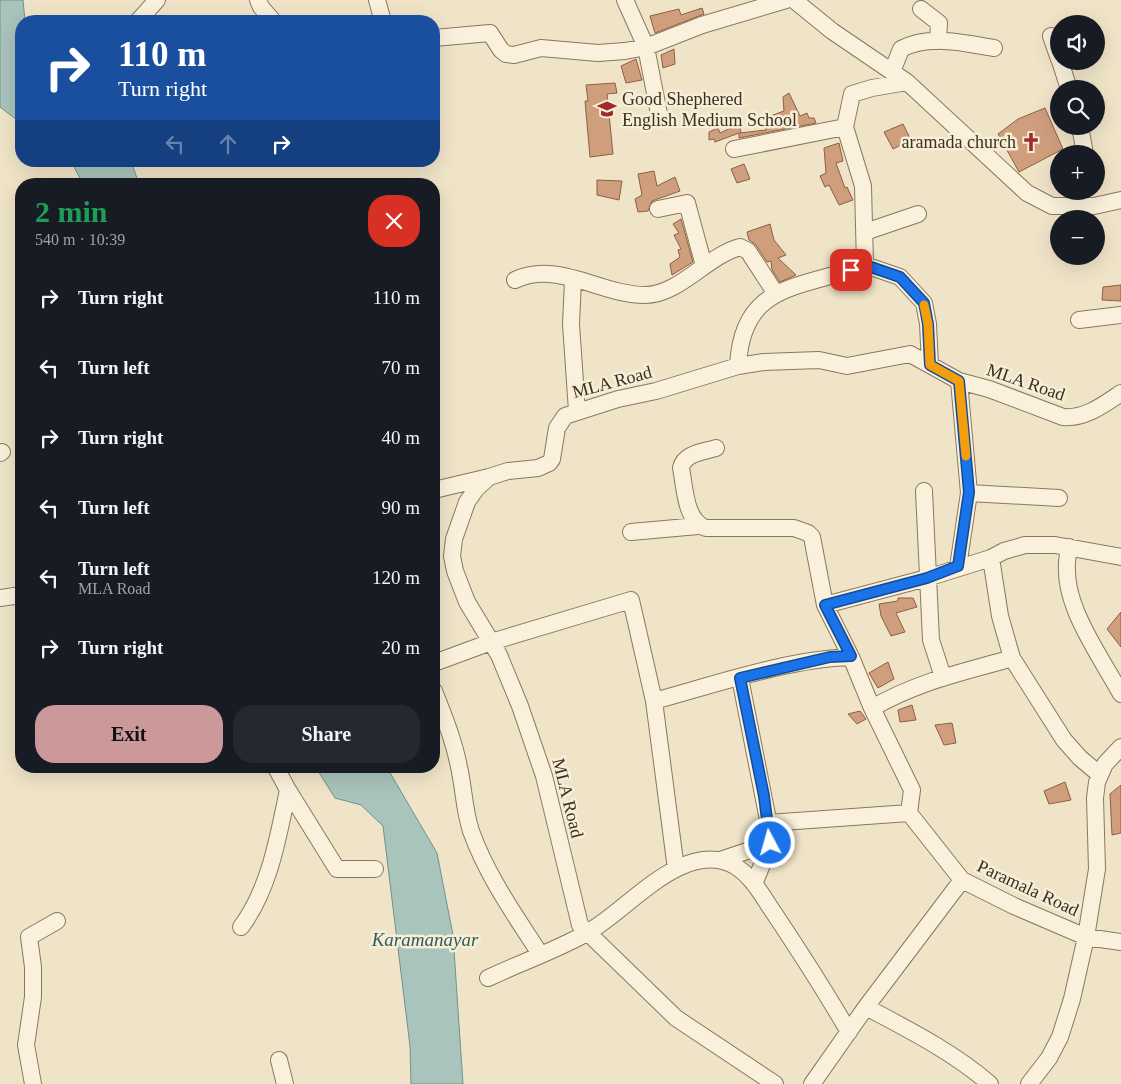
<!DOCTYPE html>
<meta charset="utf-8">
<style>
body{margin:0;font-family:Georgia,serif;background:#242831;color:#f1f3f6;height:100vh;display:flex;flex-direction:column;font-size:19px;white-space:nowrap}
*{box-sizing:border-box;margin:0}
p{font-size:16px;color:#9ea1a6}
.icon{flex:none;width:28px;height:28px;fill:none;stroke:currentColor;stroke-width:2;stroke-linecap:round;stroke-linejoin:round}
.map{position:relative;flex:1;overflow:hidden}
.drawer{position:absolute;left:15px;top:178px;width:425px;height:595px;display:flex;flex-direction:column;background:#171b24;border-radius:20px;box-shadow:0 5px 20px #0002}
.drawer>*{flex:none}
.hud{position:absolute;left:15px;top:15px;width:425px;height:152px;border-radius:20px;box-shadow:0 5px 20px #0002;background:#1a4fa0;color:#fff;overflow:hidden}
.fabs{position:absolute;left:1050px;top:15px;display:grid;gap:10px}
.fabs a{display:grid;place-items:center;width:55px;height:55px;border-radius:50%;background:#171b24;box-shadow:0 5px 20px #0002;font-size:25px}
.pin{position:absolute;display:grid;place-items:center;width:42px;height:42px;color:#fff;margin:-21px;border-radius:10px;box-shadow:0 2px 8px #0006}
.me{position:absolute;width:55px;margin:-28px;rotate:354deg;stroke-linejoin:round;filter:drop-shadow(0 0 4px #0008)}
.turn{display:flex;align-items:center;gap:18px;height:105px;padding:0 20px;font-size:22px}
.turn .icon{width:65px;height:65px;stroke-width:2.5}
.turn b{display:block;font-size:35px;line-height:42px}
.lanes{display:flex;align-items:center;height:48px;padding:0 20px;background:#0003;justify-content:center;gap:25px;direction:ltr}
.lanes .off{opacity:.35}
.round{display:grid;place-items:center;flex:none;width:52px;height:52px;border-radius:20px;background:#242831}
.head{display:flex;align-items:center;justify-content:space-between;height:85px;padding:0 20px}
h1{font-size:30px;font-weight:700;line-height:38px;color:#1e9e55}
.cta{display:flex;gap:10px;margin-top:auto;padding:10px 20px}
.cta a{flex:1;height:58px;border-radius:20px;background:#cc999b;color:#111;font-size:20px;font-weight:700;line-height:58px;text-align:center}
.cta a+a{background:#242831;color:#f1f3f6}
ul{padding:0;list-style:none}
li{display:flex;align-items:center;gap:15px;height:70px;padding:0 20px}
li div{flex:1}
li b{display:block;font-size:19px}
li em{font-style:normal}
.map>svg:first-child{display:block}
</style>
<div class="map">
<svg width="1121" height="1084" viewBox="0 0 1121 1084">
<rect width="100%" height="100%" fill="#f0e4c8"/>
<path fill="#a9c4bc" stroke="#6f938a" d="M0,0H23L25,21H21V123L0,107Z
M71,161H131L139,184H83Z
M315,766H386L437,853L453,935L463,1084H411L410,1046L383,826L361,805L335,798Z"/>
<path fill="#cf9f7d" stroke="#8d5f41" d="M702,8L704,14L655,33L650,16L679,9L681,15Z
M674,49L675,64L663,68L661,55Z
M636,59L642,80L626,83L621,66Z
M615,83L617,93L607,94L613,154L590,157L585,101H588L586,85Z
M789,93L800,116L807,113L809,118H814L816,123L739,138V133L715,142L714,139L709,140V132L718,128L720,133L739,124L741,132L740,133L766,130L765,118L784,111L783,97Z
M1045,108L1063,149L1019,172L998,134L1018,119Z
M903,124L911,140L893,149L884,132Z
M839,143L843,161L836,163L845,188L847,187L853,200L839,205L829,185L825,187L820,176L826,173L824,148Z
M744,164L750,179L737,183L731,169Z
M654,171L657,186L675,177L680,191L652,201L648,211L638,212L635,199L642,195L638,174Z
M597,180L622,181L619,200L597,195Z
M681,219L693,262L672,275L670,264L680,257L678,250L681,249L674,235L679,233L673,224Z
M770,224L774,240L786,255L778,258L796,275L780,282L772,270L771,261L767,262L756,245L749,240L747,232Z
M1121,285V301L1102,300L1103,287Z
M898,598H913L917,607L896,613L905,632L891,636L881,616L879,604L898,601Z
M1121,612V647L1107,629Z
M888,662L894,679L878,688L869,673Z
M912,705L916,720L900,722L898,710Z
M860,711L866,719L857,724L848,714Z
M952,723L956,743L944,745L935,725Z
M1065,782L1071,800L1049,804L1044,791Z
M1121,785V833L1112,835L1110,794Z"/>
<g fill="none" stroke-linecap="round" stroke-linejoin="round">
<g stroke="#8d765c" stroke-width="18">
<path id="minor" d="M258,0L261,7L273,21
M377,0L382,18
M625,0L646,47L659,114
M794,0L832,31L907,82L1027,193L1052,206H1094L1121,200
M921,9L939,23L938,41
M138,21L157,0
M1051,36L1059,59
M434,38L490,33L501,50L506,54L514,55L541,48L598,53L625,51L646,47L702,25L786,0
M1060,61L1069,89
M892,72L901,49C929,34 963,43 994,48
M1080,126L1085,154
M734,149L845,127
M658,209L687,203L704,266
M865,232L918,214
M865,265L900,277L924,303L928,324L930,365
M515,280C558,260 601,295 645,295C679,295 707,256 740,247L748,251L776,294
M573,280L571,324L577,411
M1079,320L1121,315
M738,366C742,281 802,289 865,265L863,186L845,127L852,94L872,88L907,82
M716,448C704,452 684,453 681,468C685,488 685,521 706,528H794L808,533L812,537L825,605L851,657L872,708L912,790L909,813
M0,453L2,452
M434,490L489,477
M924,491L931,640L943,677
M969,493L1059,498
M631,532L698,526
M1069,547C1068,555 1066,563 1067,571C1067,611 1102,659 1121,694
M991,558L1000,616L1012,658L1064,740L1080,758L1099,774
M958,567L969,493L959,381
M0,598L21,595
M825,605L927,578L991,558L1004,551L1025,545H1055L1121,557
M434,663L491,642L631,600L654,701L676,869
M740,678L770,830L771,843L754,884
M434,691C444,716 454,741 459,767C464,789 464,810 471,831C487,876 515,915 540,954
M654,701C716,684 788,659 851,657
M872,708C919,681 961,673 1012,658
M275,766L288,790L337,869H375
M768,823L909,813L962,880L1014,906L1086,937L1121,942
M720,860L771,843
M241,927C270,888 278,837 288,790
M488,978C520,963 554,951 585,934C627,912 683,837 735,866C752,876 763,897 774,913C800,952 825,991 849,1032
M866,1007C909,1030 953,1052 990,1084
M279,1060L285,1084
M33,1084L26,1045L33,997V967L29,937L57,921
M775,1084L676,1018L580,925L544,776L520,706L499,655L467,602L455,571L452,556L454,539L467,502L476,489L489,477L508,471L538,468L549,463L552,459L557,428L565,416L618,399L656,391L738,366L764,362L819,360L847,366L910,354L959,381L989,389L1063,417C1085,419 1103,405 1121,393
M812,1084L866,1007L962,880
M1029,1084L1049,1058L1060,1037L1072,999L1086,937L1097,869L1095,798L1097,782L1105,764L1121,747"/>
</g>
<use href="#minor" stroke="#faf1dc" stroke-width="16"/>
</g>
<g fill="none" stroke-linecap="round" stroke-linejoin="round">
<g stroke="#114b97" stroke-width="12">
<path id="route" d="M770,843L764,796L740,678L830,657L851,656L825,605L927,578L958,566L969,492L959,381L930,365L928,324L924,303L900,277L865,265L851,270"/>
</g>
<use href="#route" stroke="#1a73e8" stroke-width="9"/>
<path stroke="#f59e0b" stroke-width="9" d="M924,305L928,324L930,365L959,381L966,456"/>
</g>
<defs>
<g id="school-bare" transform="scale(1.5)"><path d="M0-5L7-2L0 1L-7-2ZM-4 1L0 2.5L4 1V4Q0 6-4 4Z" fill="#9e2a2b" stroke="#f7eed8" stroke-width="2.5" paint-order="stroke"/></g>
<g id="church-bare" transform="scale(1.5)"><path d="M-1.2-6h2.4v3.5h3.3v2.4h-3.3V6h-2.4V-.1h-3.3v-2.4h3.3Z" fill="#9e2a2b" stroke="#f7eed8" stroke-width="2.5" paint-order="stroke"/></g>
</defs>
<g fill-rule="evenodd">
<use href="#school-bare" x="607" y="109"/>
<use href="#church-bare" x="1031" y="142"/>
</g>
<g text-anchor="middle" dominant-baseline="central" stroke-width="5" stroke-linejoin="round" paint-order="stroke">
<g font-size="18" fill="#3d2e20" stroke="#f7eed8" text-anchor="start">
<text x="622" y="99">Good Shephered<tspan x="622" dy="21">English Medium School</tspan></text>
<text x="1016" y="142" text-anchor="end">aramada church</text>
</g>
<g font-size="18" fill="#3d2e20" stroke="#f7eed8">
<text transform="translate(612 382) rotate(-15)">MLA Road</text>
<text transform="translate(1026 382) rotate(19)">MLA Road</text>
<text transform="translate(568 798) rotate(76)">MLA Road</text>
<text transform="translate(1028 888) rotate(25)">Paramala Road</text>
</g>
<g font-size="19" font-style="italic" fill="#2f5d5a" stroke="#f7eed8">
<text x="425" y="939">Karamanayar</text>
</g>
</g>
</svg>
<div class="fabs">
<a><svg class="icon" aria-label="sound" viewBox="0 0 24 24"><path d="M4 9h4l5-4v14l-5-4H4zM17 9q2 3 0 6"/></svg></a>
<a><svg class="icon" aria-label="search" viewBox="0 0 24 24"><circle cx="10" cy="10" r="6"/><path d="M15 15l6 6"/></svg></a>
<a>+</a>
<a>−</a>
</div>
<div class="pin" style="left:851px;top:270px;background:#d93025"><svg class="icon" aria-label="arrive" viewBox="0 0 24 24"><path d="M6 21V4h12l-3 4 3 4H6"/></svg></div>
<svg class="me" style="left:770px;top:843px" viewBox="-20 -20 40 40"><circle r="17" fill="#1a73e8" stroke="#fff" stroke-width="3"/><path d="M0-11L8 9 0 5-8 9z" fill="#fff"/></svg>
<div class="hud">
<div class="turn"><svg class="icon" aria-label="right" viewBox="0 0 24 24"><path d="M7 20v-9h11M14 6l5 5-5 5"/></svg><div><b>110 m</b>Turn right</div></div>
<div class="lanes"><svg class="icon off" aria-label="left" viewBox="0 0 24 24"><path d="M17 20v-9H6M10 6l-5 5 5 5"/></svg><svg class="icon off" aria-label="ahead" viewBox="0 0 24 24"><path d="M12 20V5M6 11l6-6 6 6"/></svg><svg class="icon" aria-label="right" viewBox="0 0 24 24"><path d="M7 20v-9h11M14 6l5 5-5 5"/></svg></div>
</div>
<section class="drawer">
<div class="head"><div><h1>2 min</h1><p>540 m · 10:39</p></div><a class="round" style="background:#d93025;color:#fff"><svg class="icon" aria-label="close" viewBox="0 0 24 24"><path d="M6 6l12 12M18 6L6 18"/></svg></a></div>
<ul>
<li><svg class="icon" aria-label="right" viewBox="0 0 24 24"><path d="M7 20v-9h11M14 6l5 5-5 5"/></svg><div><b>Turn right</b></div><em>110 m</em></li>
<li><svg class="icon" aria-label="left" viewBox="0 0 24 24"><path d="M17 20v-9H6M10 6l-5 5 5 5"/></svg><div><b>Turn left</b></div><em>70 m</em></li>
<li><svg class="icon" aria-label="right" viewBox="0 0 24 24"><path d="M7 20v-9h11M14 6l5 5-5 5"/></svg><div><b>Turn right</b></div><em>40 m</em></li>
<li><svg class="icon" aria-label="left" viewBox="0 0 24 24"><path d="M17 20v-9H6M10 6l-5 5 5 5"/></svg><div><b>Turn left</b></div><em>90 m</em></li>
<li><svg class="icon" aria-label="left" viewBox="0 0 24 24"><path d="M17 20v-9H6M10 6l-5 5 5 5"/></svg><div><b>Turn left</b><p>MLA Road</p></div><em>120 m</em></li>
<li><svg class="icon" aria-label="right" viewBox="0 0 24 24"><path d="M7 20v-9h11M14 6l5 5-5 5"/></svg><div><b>Turn right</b></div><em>20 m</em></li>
</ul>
<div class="cta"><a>Exit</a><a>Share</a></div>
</section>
</div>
